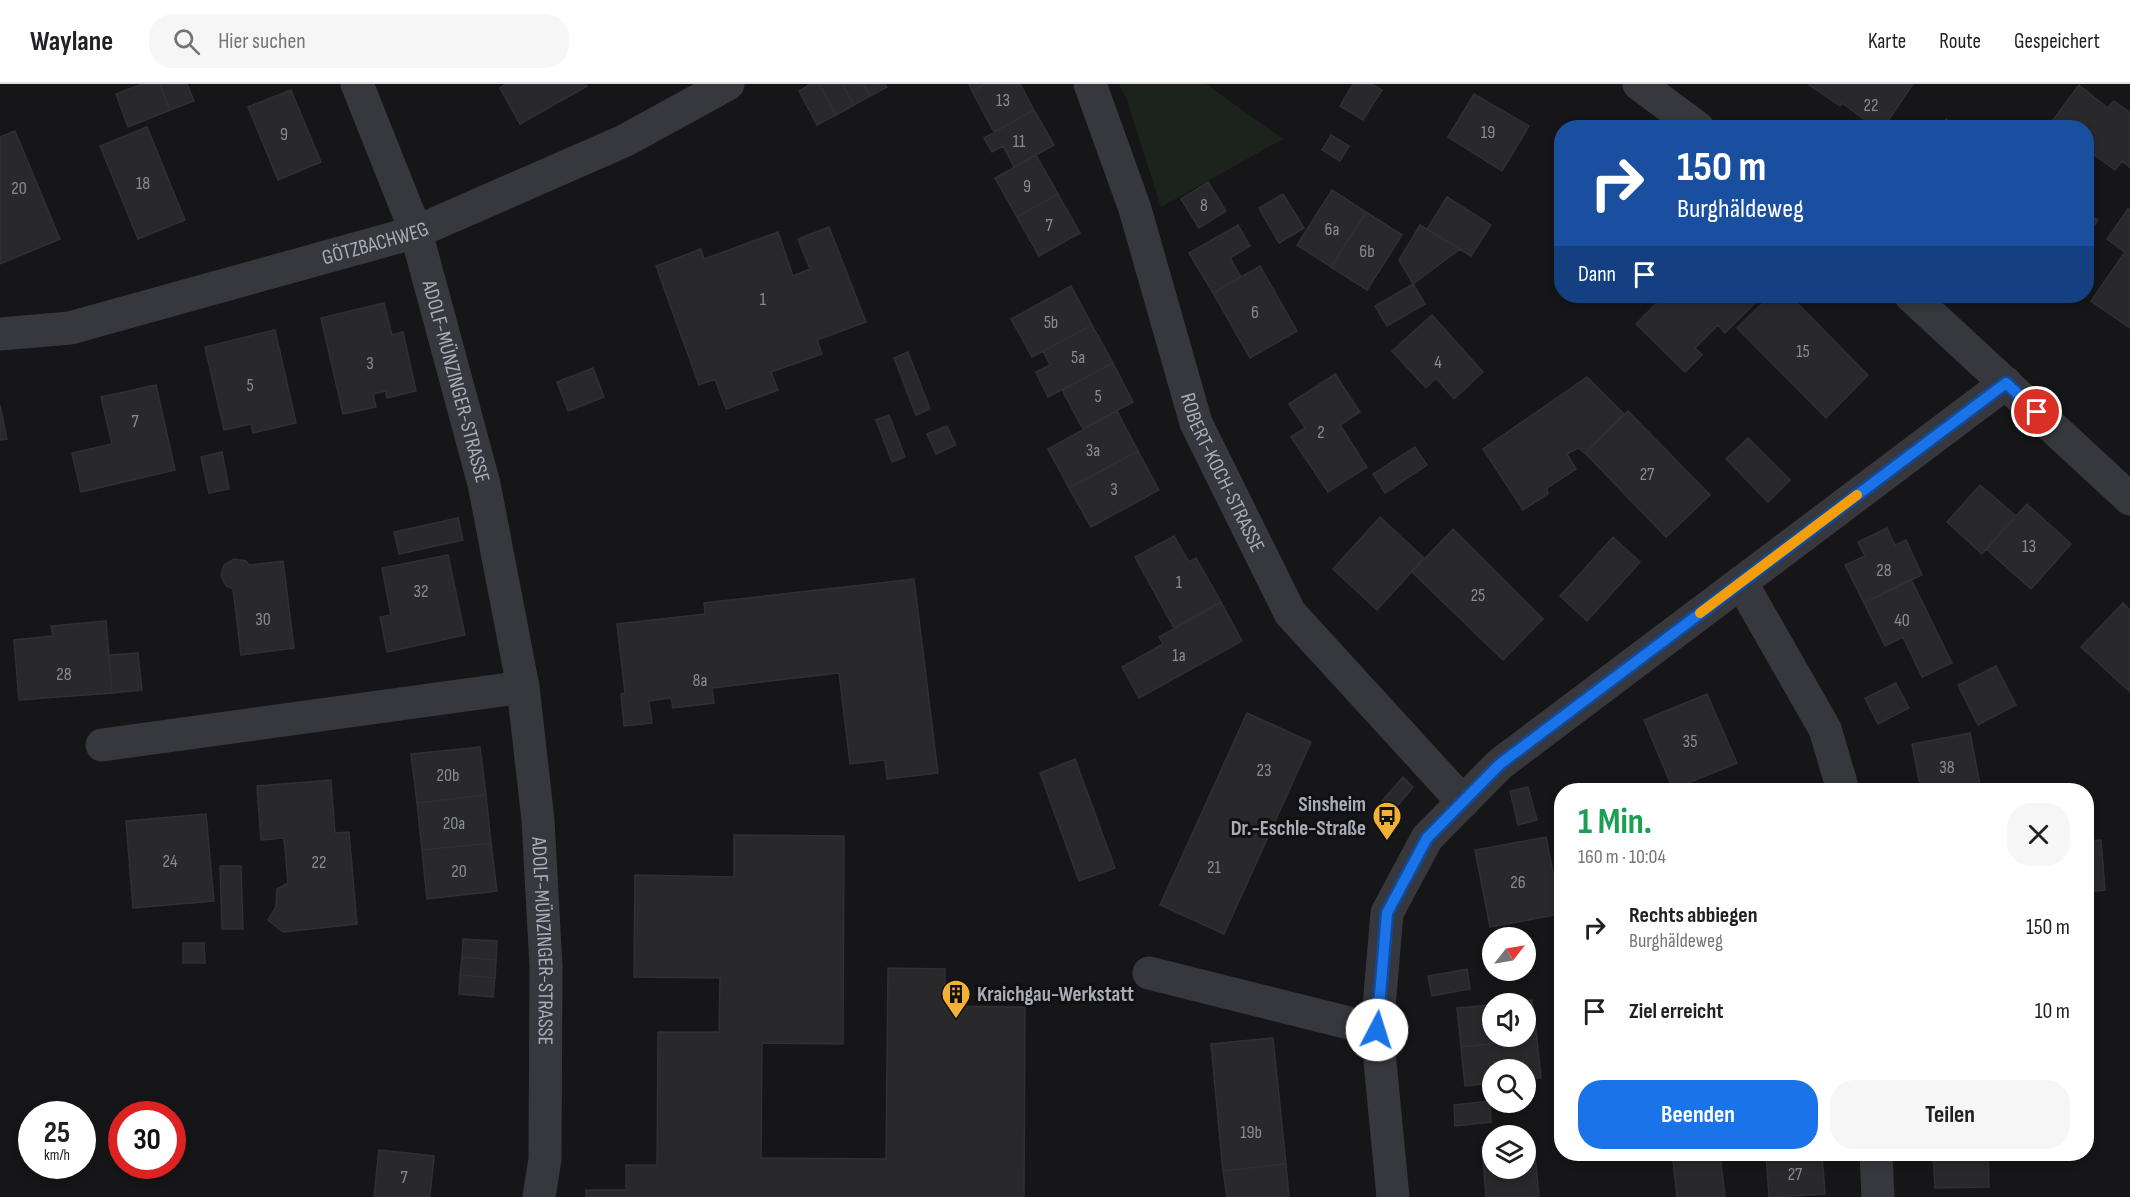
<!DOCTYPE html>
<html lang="de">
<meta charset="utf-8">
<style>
body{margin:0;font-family:"Sofia Sans Condensed",sans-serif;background:#f6f6f6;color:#202124;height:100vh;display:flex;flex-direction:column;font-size:22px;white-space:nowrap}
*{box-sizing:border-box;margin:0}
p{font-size:20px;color:#757577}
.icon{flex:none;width:33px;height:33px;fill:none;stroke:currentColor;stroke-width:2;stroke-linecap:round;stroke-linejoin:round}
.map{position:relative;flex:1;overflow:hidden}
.side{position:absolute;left:1554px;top:699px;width:540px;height:378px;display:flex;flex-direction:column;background:#fff;border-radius:24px;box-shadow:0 3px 9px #0003}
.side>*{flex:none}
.banner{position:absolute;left:1554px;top:36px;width:540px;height:183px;border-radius:24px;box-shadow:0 3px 9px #0003;background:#1a4fa0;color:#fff;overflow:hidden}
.needle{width:39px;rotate:59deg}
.fabs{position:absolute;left:1482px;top:843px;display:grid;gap:12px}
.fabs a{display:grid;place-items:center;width:54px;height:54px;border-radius:50%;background:#fff;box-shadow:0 3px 9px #0003;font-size:30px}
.speed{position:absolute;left:18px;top:1017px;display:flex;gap:12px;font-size:30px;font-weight:700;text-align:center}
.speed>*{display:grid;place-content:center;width:78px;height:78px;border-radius:50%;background:#fff;box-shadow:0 3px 9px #0003;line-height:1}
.speed small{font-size:15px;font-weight:400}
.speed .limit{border:9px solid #d22;background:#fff;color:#111}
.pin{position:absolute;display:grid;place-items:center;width:51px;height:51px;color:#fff;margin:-26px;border:3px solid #fff;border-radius:50%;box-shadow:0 2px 6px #0007}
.me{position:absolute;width:66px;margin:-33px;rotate:5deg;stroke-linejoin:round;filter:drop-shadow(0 0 4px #0008)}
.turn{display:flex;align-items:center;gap:21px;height:126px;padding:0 24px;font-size:27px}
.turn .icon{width:78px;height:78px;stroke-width:2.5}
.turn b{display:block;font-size:42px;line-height:51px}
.then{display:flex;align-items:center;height:57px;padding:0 24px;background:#0003;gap:12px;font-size:22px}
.round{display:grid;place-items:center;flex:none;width:63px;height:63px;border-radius:24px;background:#f6f6f6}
.headline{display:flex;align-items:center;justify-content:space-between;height:102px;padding:0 24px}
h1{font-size:36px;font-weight:700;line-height:45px;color:#1e9e55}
.action{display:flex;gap:12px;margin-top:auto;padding:12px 24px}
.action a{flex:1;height:69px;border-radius:24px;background:#1a73e8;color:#fff;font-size:24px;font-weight:700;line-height:69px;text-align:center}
.action a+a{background:#f6f6f6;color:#202124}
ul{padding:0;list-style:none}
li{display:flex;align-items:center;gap:18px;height:84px;padding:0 24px}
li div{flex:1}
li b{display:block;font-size:22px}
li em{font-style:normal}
header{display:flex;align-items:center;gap:36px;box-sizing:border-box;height:84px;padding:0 30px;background:#fff;border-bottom:2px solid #e0e0e0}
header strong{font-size:28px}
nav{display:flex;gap:33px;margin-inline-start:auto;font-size:21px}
.search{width:420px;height:54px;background:#f6f6f6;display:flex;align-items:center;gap:15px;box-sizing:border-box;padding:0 21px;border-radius:24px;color:#757577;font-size:22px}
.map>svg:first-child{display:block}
</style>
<header>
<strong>Waylane</strong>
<div class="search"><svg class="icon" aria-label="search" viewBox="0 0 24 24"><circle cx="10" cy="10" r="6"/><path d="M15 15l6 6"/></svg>Hier suchen</div>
<nav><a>Karte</a><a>Route</a><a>Gespeichert</a></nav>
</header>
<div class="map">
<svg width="2130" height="1113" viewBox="0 0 2130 1113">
<rect width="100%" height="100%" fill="#161618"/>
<path fill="#1c231d" d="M1119,0H1206L1283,55L1161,123L1127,16Z"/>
<path fill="#29292c" stroke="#303034" stroke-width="1.5" d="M142,0H160L170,26L128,43L116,10Z
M160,0H187L194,17L170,26Z
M506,0H585L587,2L520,40L500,4Z
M811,0H819L836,31L817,41L799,7Z
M819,0H842L854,21L836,31Z
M842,0H863L870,12L854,21Z
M863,0H885L887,3L870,12Z
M969,0H986L972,7Z
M986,0H1020L1034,26L994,48L972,7Z
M1353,0H1372L1382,6L1363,36L1340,22Z
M1808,0H1913L1883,44H1876L1842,19L1840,22Z
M2079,1L2108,24L2114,17L2130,29V83L2122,77L2115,86L2086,65V44H2057L2051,39Z
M291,6L321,78L278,96L248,23Z
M1474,10L1529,42L1502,87L1448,53Z
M1034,26L1054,61L1014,83L1003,62L992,68L984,54Z
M1946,35L1959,44H1941Z
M147,43L185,136L138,155L100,62Z
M15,47L60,155L0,180V53Z
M1331,51L1349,62L1340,77L1322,66Z
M1036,71L1058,110L1017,133L995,94Z
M1208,98L1226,127L1199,144L1181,115Z
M1332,106L1366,128L1331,183L1297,161Z
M1058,110L1080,149L1039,172L1017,133Z
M1283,110L1304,144L1279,159L1259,124Z
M1447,113L1491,141L1471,172L1427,145Z
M2128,125L2130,126V244L2091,217L2125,168L2107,155Z
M1366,128L1402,151L1367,206L1331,183Z
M2086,128L2098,136L2086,152Z
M1238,141L1250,162L1230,174L1241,193L1213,209L1189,169Z
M1420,141L1460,165L1413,200L1399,176Z
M829,143L866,238L817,256L822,270L771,288L778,306L726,325L715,295L699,301L656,182L701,165L704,175L778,148L793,192L810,185L798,155Z
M1260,182L1297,247L1250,274L1213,209Z
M1413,200L1425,220L1387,242L1375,222Z
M1071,202L1092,241L1032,273L1011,235Z
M1664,212H1762L1725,249L1718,241L1695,264L1702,271L1685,288L1636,240Z
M1770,212H1790L1868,291L1826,334L1737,244Z
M384,219L392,251L403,248L416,307L387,314L386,307L373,310L376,323L343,330L321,234Z
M1432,231L1483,288L1454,315L1436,294L1426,304L1392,267Z
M1092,241L1113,279L1048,313L1036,288L1050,281L1043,267Z
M275,246L296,339L253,349L251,340L224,346L205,263Z
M908,268L930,325L916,331L894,274Z
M1113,279L1133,318L1083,345L1062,306Z
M593,284L604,313L568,327L557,298Z
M1335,290L1360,328L1340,341L1367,383L1328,408L1291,353L1305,344L1289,320Z
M1587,293L1624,330L1585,369L1578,364L1567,370L1576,385L1547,404L1548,410L1523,426L1483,365Z
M156,301L175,386L81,408L72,369L112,360L101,313Z
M0,321L7,355L0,356Z
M1117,327L1138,367L1069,404L1048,365Z
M1628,327L1710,411L1666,453L1585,369Z
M889,331L905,373L892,378L876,336Z
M947,342L956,361L936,370L927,350Z
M1748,354L1790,396L1768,418L1726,375Z
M1415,363L1427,381L1385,409L1373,390Z
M1138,367L1159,406L1091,443L1069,404Z
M222,368L229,405L209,409L201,373Z
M1980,401L2016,432L1982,470L1947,438Z
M2027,420L2071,460L2031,505L1986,465Z
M1380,433L1424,474L1377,526L1333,485Z
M458,434L463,456L399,470L394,448Z
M1887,444L1895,461L1906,456L1922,491L1864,519L1845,481L1865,472L1858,458Z
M1453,445L1543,535L1503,576L1412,488Z
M1174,452L1189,478L1196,474L1221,518L1174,544L1135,473Z
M1613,453L1640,478L1587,537L1560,512Z
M448,471L465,551L387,568L380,533L391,531L382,484Z
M234,475L246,477L249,481L283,477L294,564L241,571L233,505L226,502L221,492L224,481Z
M914,495L938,689L887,695L885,676L850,680L839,589L712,604L714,619L673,624L671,614L649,617L652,639L624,642L621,610L625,609L617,540L705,530L704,519Z
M1911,495L1952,579L1922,593L1903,553L1885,562L1864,519Z
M1221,518L1242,557L1139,614L1122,583L1163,560L1159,553Z
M2123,519L2130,526V608L2081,563Z
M106,537L112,609L19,616L14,556L53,552L51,542Z
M138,569L142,606L112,609L109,571Z
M1996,582L2016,621L1978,641L1958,601Z
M1896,599L1909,624L1878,640L1865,614Z
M1707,610L1737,679L1673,705L1644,636Z
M1247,629L1311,658L1224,850L1160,821Z
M1970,649L1981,706H1921L1912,660Z
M480,663L486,711L417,719L411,670Z
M1075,675L1115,784L1079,797L1040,689Z
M1403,693L1413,703L1394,726L1382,717Z
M331,696L335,749L349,748L357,840L283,848L268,836L276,823L277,805L288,799L284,754L261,756L257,702Z
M1528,703L1537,736L1518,741L1510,707Z
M486,711L491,759L422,766L417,719Z
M206,730L214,817L133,824L126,737Z
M734,751L844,752L843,960L762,959L761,1074L886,1075L888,884L945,885V922L1025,923L1024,1113H586V1106H626V1081H657L658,948H719L720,894L634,893L635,791L734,793Z
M1546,753L1561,830L1490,843L1475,766Z
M2101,756L2105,806L2086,808V757Z
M491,759L497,807L427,815L422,766Z
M220,782H241L243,845H222Z
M463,855L497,857L496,876L462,873Z
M183,859H204L205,879H183Z
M462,873L496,876L495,894L460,891Z
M1467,885L1470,905L1432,912L1428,892Z
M460,891L495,894L493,913L459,910Z
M1532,916L1537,955L1461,963L1457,924L1492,921V952H1526V920H1503Z
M2086,941L2090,990H2086Z
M1273,954L1286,1080L1223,1087L1211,960Z
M1537,955L1541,994L1526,995V986H1492V999L1465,1002L1461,963Z
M1490,1017L1491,1038L1455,1042L1454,1021Z
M1526,1059H1534L1539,1113H1486L1482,1063L1492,1062V1084H1526Z
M379,1066L434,1072L430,1113H374Z
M1766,1070H1822L1825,1110L1769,1113Z
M1933,1070H1988L1989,1103L1935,1104Z
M1720,1071L1725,1113H1677L1673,1076Z
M1286,1080L1289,1113H1227L1223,1087Z"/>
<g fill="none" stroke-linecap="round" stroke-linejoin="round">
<g stroke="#37383d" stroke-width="33">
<path id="s1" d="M357,0L416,148L484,400L523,603L538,736L546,883L545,1075L539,1113"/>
<path id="s2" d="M1090,0L1135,125L1196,339L1290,529L1463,718"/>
<path d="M1639,0L1698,44"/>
<path d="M1911,212L2130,415"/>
<path id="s3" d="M0,250L70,244L416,148L624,57L728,0"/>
<path d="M1741,498L1825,645L1843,706"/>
<path d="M102,661L523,603"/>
<path d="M1149,889L1377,946"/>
<path d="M1876,1070L1878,1113"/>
<path d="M1393,1113L1377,946L1387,829L1427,754L1500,680L2006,299"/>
</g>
</g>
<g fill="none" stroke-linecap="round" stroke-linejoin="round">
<g stroke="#114b97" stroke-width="15">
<path id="route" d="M1377,946L1387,829L1427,754L1500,680L2006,299L2037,328"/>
</g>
<use href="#route" stroke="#1a73e8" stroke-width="10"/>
<path stroke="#f59e0b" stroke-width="10" d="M1700,529L1857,411"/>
</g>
<defs>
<g id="bus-pin" transform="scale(1.5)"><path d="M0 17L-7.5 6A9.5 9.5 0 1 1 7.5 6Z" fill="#f2b134" stroke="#111113"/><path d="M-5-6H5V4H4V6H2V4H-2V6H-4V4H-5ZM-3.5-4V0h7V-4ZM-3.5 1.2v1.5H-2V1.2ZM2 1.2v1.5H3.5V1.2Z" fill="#111"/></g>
<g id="building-pin" transform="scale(1.5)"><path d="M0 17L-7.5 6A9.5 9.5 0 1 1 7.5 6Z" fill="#f2b134" stroke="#111113"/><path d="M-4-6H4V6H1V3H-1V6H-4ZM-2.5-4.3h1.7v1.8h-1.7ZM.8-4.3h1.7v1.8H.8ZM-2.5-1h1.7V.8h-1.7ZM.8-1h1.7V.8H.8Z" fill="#111"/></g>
</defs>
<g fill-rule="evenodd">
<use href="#bus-pin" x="1387" y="732"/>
<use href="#building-pin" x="956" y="910"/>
</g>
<g text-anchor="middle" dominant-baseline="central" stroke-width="6" stroke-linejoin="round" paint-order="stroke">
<g font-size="18" fill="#888b94">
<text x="1003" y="16">13</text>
<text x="1871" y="21">22</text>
<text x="1488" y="48">19</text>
<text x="284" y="50">9</text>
<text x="1019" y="57">11</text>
<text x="143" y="99">18</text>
<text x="1027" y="102">9</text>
<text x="19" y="104">20</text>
<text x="1204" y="121">8</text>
<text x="1049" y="141">7</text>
<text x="1332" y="145">6a</text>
<text x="1367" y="167">6b</text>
<text x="763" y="215">1</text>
<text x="1255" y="228">6</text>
<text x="1051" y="238">5b</text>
<text x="1803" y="267">15</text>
<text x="1078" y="273">5a</text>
<text x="1438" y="278">4</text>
<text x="370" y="279">3</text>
<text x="250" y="301">5</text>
<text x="1098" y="312">5</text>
<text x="135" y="337">7</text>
<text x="1321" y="348">2</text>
<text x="1093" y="366">3a</text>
<text x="1647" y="390">27</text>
<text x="1114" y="405">3</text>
<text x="2029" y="462">13</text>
<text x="1884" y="486">28</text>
<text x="1179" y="498">1</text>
<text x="421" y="507">32</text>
<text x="1478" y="511">25</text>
<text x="263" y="535">30</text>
<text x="1902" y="536">40</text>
<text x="1179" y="571">1a</text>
<text x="64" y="590">28</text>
<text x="700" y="596">8a</text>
<text x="1690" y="657">35</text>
<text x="1947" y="683">38</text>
<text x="1264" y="686">23</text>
<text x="448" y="691">20b</text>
<text x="454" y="739">20a</text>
<text x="170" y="777">24</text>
<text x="319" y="778">22</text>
<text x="1214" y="783">21</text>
<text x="459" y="787">20</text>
<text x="1518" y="798">26</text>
<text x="1251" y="1048">19b</text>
<text x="1795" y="1090">27</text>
<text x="404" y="1093">7</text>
</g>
<g font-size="21" fill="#a8adb8" stroke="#111113">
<text stroke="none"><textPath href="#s3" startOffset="387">GÖTZBACHWEG</textPath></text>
<text stroke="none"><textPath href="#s1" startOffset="314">ADOLF-MÜNZINGER-STRASSE</textPath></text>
<text stroke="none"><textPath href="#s2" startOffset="411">ROBERT-KOCH-STRASSE</textPath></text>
<text stroke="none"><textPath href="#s1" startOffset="882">ADOLF-MÜNZINGER-STRASSE</textPath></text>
</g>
<g font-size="21" font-weight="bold" fill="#a8adb8" stroke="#111113" text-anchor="end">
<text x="1366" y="720">Sinsheim<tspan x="1366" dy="24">Dr.-Eschle-Straße</tspan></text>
<text x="977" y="910" text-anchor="start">Kraichgau-Werkstatt</text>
</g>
</g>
</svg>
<div class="fabs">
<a><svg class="needle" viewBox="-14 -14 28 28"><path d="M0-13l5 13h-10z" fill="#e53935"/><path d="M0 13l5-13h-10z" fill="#757577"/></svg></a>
<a><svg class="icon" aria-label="sound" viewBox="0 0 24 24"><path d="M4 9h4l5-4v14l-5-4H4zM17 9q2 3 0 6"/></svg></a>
<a><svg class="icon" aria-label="search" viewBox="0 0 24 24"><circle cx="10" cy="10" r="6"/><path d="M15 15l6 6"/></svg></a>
<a><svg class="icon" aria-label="layers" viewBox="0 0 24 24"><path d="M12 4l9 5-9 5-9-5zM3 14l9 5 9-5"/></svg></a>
</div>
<div class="speed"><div>25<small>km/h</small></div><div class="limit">30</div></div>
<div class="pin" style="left:2037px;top:328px;background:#d93025"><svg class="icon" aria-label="arrive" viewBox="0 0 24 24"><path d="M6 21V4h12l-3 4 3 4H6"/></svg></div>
<svg class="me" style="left:1377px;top:946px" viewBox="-20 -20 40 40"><circle r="19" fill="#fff"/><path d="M0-13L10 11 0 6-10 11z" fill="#1a73e8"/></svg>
<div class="banner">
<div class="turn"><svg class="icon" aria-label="right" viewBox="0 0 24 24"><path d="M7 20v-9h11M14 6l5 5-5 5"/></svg><div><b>150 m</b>Burghäldeweg</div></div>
<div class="then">Dann<svg class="icon" aria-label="arrive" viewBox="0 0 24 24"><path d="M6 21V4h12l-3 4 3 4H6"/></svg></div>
</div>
<section class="side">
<div class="headline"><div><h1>1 Min.</h1><p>160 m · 10:04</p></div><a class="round"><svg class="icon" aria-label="close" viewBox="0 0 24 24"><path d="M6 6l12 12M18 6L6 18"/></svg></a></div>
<ul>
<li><svg class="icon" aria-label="right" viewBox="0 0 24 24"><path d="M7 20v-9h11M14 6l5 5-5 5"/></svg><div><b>Rechts abbiegen</b><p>Burghäldeweg</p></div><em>150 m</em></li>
<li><svg class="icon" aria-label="arrive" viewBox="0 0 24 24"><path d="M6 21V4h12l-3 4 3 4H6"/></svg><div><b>Ziel erreicht</b></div><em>10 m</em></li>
</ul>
<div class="action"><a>Beenden</a><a>Teilen</a></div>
</section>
</div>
